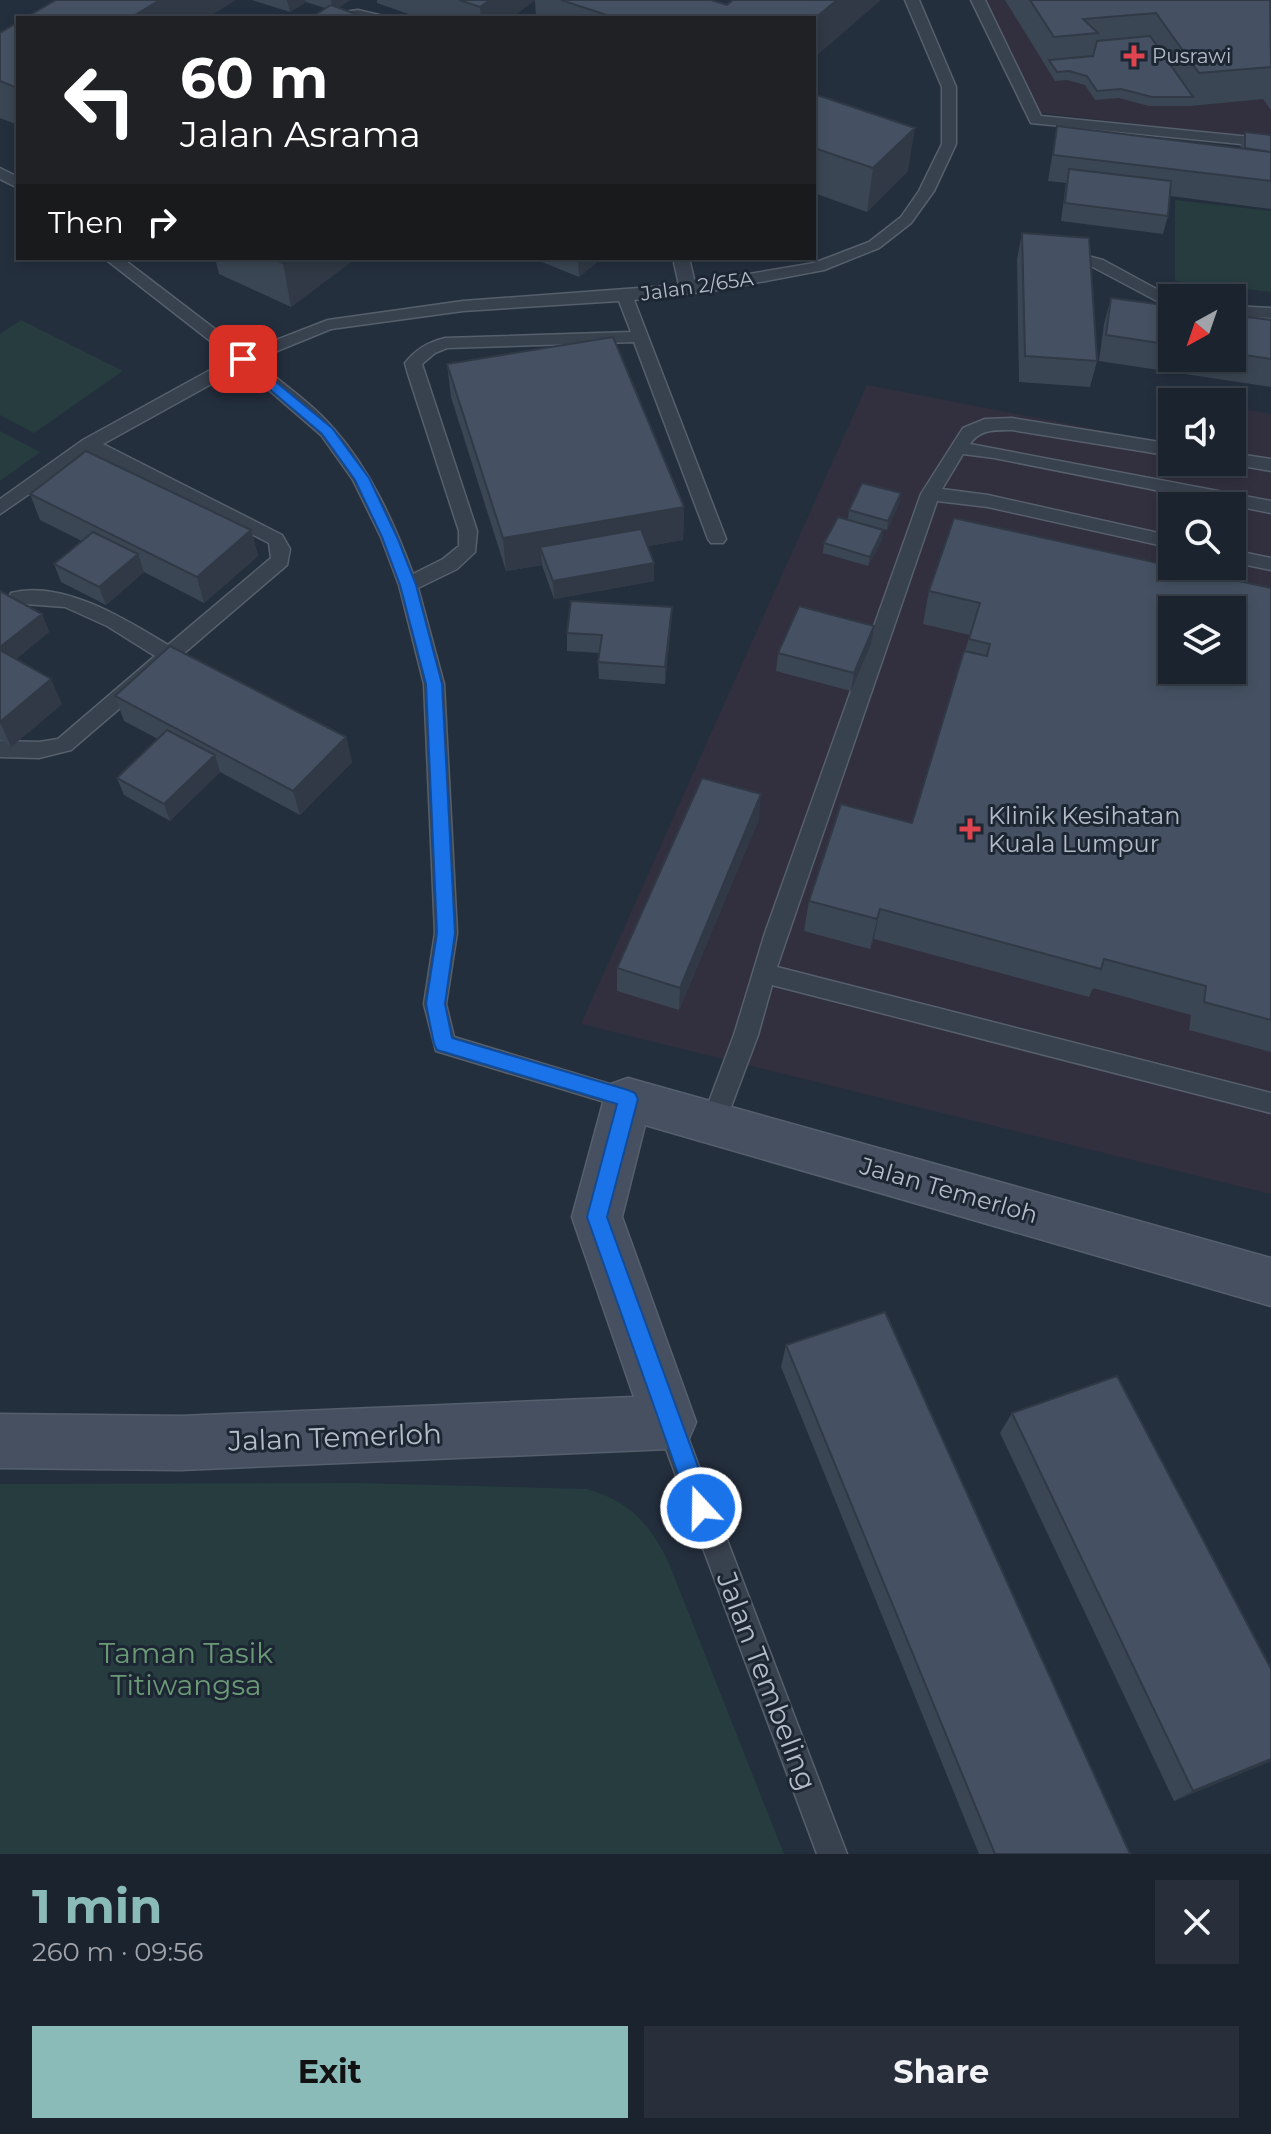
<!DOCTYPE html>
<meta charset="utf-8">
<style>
body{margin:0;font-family:Montserrat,sans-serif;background:#282f3a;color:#f1f3f6;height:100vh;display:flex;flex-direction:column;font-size:30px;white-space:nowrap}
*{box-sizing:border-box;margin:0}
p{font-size:26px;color:#a0a4aa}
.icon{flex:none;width:44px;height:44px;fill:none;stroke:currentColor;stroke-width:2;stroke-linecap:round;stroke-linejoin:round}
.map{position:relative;height:1854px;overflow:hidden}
.drawer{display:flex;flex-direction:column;background:#1b232e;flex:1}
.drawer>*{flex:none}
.top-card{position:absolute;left:16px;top:16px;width:800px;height:244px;border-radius:0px;box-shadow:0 4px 12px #0003,0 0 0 2px #39404a;background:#202124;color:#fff;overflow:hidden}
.needle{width:52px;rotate:220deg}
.fabs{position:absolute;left:1158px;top:284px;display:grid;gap:16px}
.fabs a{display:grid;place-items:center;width:88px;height:88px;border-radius:0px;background:#1b232e;box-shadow:0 4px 12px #0003,0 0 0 2px #39404a;font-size:40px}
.pin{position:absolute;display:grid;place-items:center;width:68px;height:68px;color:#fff;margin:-34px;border-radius:16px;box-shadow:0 4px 12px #0006}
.me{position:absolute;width:88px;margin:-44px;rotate:339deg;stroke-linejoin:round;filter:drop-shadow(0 0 6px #0008)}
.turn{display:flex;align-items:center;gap:28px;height:168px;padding:0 32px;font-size:36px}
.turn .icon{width:104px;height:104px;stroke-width:2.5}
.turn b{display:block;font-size:56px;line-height:68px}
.then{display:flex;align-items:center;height:76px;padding:0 32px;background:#0003;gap:16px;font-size:30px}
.round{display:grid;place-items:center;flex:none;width:84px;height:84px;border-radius:0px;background:#282f3a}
.overview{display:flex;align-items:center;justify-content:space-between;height:136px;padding:0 32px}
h1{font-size:48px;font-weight:700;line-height:60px;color:#8bbbb9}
.button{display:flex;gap:16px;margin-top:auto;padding:16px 32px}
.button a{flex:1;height:92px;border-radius:0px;background:#8bbbb9;color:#111;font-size:32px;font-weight:700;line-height:92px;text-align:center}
.button a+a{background:#282f3a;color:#f1f3f6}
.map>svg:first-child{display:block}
</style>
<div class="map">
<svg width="1271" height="1854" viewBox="0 0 1271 1854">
<rect width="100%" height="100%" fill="#242f3e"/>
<path fill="#32303f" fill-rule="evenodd" d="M969,0H1271V139L1023,111Z
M867,385L1172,444V462H1232L1245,459L1247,410L1271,414V1194L581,1024ZM1172,506H1232V566H1172ZM1172,610H1232V670H1172Z"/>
<path fill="#263c3f" d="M1175,200L1271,211V292L1175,281Z
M21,320L123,371L34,433L0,415V334Z
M0,431L40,452L0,481Z
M357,1483L587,1489C630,1502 648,1522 668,1561L784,1854H0V1484Z"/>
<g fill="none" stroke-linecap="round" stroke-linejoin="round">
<g stroke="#565f6c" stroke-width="3">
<path id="lane" d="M905,0H919L956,87V144L934,191L911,223L879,248L824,270L718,290L634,300L726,539L723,543H711L708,539L634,342L447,348L435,353L422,364L477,531L475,552L457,569L418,588L444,684L457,933L446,1004L454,1037L636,1092L640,1099L636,1106L628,1109L436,1051L424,1004L435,933L424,684L399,585L381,537L353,480L321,435L242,367L103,444L282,535L290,549L287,565L71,750L39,758L0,757V741L39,742L58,739L155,656L107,626L65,607L11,603L9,598L11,593C62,579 127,620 168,645L271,558L269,543L90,452L0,514V499L83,440L232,358L104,258H122L245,352L328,320L463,301L679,285L673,258H689L695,283L814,263L869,242L901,217L919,191L942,144V87ZM619,301L631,332L445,338C428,342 416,349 405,363L408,374L459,531V546L443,559L413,574C394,523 371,471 334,429C312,403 280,382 255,360L331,329L463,311Z
M971,0H985L1041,116L1271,139V147L1031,123Z
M358,10L392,18H322L329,14Z
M0,168L18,177V188L0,179Z
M1061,249L1103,260L1173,298L1172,309L1091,266L1055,257L1053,254Z
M1232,306L1271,308V318L1232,316Z
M1012,418L1172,444V456L1012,430C995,430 980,429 970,444L1271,501V513L994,458L963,454L942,489L988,495L1172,536V548L988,507L937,501L777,967L1271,1093V1113L772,985L758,1035L725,1123L721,1130L713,1134L705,1130L701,1123L734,1035L765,933L921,494L963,428L985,419Z
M1232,453L1271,459V471L1226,463L1232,462Z
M1232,550L1271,558V570L1232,562Z
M669,1409L678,1413L682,1422L847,1854H817L656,1422L660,1413Z"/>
</g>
<g stroke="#565f6c" stroke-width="3">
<path id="secondary" d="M628,1078L1271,1258V1306L645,1125L622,1217L696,1422L688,1441L669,1449L181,1470L0,1468V1414L181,1416L634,1397L572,1217L604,1099L611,1084Z"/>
</g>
<use href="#lane" fill="#38414e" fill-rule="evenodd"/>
<use href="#secondary" fill="#465061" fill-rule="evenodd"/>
</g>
<path fill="#3b4654" d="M252,0H350L338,8H325L306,2L290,12Z
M377,0H711L727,5L814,18H536L535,0L511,18H420L377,3Z
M1005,0H1271V110L1263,99L1190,106H1149L1119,98L1095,100L1085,85L1067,80L1055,81Z
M18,22V125L0,118V33Z
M814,94L908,171L867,212L814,193Z
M1057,126L1240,148L1245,132L1271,135V209L1170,196L1168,216L1163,234L1061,221L1066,183L1048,181Z
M1022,233L1097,361L1090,387L1019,382L1017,259Z
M215,258H356L291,307L219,274Z
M532,258H602L579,277Z
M1111,298L1172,306V358H1232V315L1271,320V387L1099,361L1104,324Z
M447,364L684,507L683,540L648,546L654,581L554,599L542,565L506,571L451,397Z
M30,494L251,530L258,556L204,603L144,572L106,605L61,582L54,564L82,541L40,520Z
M900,502L887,530L854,521L883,530L882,540L868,566L823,553L824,543L848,519L849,510Z
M1271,588V1052L1189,1030L1191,1015L1093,988L1089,997L874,939L870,949L804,931L809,901L912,823L970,635L923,624L929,591Z
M0,591L42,614L49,632L16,659L62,704L11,747L0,740Z
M671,625L665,684L599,679L598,662L600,653L567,651V633Z
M874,626L871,644L851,691L776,671L778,653Z
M115,696L346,737L352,762L300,815L220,772L170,821L124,795L117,778L158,739L124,721Z
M759,819L679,1010L617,991V968Z
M786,1345L1130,1854H979L781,1367Z
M1012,1413L1271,1669V1761L1174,1801L1000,1433Z"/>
<path fill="#303945" d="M160,0H236L207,18H130Z
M287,0H305L306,2L290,12Z
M331,0H350L333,11Z
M490,0H535L511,18H481L480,7Z
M837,0H881L814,58V19Z
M915,128L908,171L867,212L873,168Z
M290,258H356L291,307L283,263Z
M578,258H602L579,277Z
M901,493L900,502L887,530L888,521Z
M684,507L683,540L546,564L540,547L542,565L506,571L503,538Z
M251,530L258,556L204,603L197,577Z
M883,530L882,540L868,566L870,557Z
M138,554L144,572L106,605L99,587Z
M654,563V581L554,599L553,581Z
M672,607L671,625L665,684V667Z
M42,614L49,632L2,670L0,665V647Z
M874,626L871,644L851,691L854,673Z
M51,679L62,704L11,747L0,722Z
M346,737L352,762L300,815L293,791Z
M215,755L220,772L170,821L164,804Z
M761,794L759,819L679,1010L680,988Z
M880,909L874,939L870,949L877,919Z
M1271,1759V1761L1174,1801L1193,1791Z"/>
<path fill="#455162" stroke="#303945" stroke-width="2" fill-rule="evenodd" d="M56,0H160L130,18H25Z
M459,0H490L480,7Z
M561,0H711L727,5L733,0H837L814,19V18H616Z
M1030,0H1270L1271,67L1199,73L1156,13L1083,19L1098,33L1054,37Z
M331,5L367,18H310Z
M18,22V87L17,88L0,81V33Z
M1150,36L1193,97H1152L1121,89L1097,91L1087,76L1069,71L1057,72L1049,60L1093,56L1097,41Z
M814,94L915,128L873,168L814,148Z
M1057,126L1271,152V181L1053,155Z
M1245,132L1271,135V152L1245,148Z
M1069,169L1171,181L1168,216L1065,203Z
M1022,233L1089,238L1097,361L1025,356Z
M271,258H290L283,263Z
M1111,298L1172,306V345L1106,335Z
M1232,315L1271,320V359L1232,353Z
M613,337L684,507L503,538L447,364Z
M86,451L251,530L197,577L30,494Z
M862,483L901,493L888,521L849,510Z
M838,517L883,530L870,557L824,543Z
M954,518L1271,588V1020L1204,1002L1206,986L1104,959L1101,969L880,909L877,919L809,901L841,804L912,823L964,651L987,656L990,644L969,639L980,603L929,591ZM1172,610H1232V670H1172Z
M641,529L654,563L553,581L540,547Z
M93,532L138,554L99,587L54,564Z
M0,591L42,614L0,647Z
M571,601L672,607L665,667L598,662L602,635L567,633Z
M799,606L874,626L854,673L778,653Z
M170,646L346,737L293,791L115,696Z
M0,650L51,679L0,722Z
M167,730L215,755L164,804L117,778Z
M702,778L761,794L680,988L617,968Z
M885,1312L1130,1854H995L786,1345Z
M1117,1376L1271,1669V1759L1193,1791L1012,1413Z"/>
<path fill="#1a73e8" stroke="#114b97" stroke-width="2" d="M243,355L332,428L369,478L397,537L416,585L442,684L455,933L445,1004L452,1038L628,1090L635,1093L638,1099L607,1217L713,1508L709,1516L701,1520L693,1516L690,1508L587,1217L617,1104L444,1052L437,1050L434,1044L426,1004L437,933L426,684L400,585L382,537L355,480L322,434L238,362L236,359Z"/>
<g fill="#e0444e" stroke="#1d2633" stroke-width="3">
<path d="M1130 44h8v8h8v8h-8v8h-8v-8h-8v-8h8z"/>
<path d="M966 817h8v8h8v8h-8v8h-8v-8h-8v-8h8z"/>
</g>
<g text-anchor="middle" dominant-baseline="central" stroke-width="6" stroke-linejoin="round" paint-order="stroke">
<g font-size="20" fill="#b4bcc9" stroke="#1d2633" text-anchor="start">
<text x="1152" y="56">Pusrawi</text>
</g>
<g font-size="20" fill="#b4bcc9" stroke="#1d2633">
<text transform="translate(697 286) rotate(-8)">Jalan 2/65A</text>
</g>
<g font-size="24" fill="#b4bcc9" stroke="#1d2633" text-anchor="start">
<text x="988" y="815">Klinik Kesihatan<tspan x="988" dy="28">Kuala Lumpur</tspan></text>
</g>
<g font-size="24" fill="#b4bcc9" stroke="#1d2633">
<text transform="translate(949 1190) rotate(16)">Jalan Temerloh</text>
</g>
<g font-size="28" fill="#b4bcc9" stroke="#1d2633">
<text transform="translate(335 1437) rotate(-2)">Jalan Temerloh</text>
<text transform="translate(767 1681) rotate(69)">Jalan Tembeling</text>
</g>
<g font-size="28" fill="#6b9a76" stroke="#1d2633">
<text x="186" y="1653">Taman Tasik<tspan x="186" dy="32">Titiwangsa</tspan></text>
</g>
</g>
</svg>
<div class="fabs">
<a><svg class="needle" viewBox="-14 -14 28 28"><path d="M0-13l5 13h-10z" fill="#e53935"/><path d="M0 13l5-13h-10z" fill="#a0a4aa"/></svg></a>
<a><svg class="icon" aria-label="sound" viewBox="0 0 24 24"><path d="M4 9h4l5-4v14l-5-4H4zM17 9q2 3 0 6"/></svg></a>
<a><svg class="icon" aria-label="search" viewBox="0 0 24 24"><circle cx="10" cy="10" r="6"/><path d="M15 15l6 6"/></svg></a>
<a><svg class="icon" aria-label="layers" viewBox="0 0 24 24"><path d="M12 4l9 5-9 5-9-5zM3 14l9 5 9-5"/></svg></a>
</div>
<div class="pin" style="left:243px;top:359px;background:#d93025"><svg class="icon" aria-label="arrive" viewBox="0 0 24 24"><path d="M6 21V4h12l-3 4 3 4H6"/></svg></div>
<svg class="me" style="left:701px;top:1508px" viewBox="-20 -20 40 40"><circle r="17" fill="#1a73e8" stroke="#fff" stroke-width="3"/><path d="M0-11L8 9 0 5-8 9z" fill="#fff"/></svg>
<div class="top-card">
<div class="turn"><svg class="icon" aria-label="left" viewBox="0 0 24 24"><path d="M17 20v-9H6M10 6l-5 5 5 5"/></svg><div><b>60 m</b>Jalan Asrama</div></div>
<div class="then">Then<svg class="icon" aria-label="right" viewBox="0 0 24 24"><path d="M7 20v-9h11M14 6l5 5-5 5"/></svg></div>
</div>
</div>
<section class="drawer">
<div class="overview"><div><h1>1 min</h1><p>260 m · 09:56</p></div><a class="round"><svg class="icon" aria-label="close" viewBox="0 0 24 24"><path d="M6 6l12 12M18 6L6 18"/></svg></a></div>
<div class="button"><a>Exit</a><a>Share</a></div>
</section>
